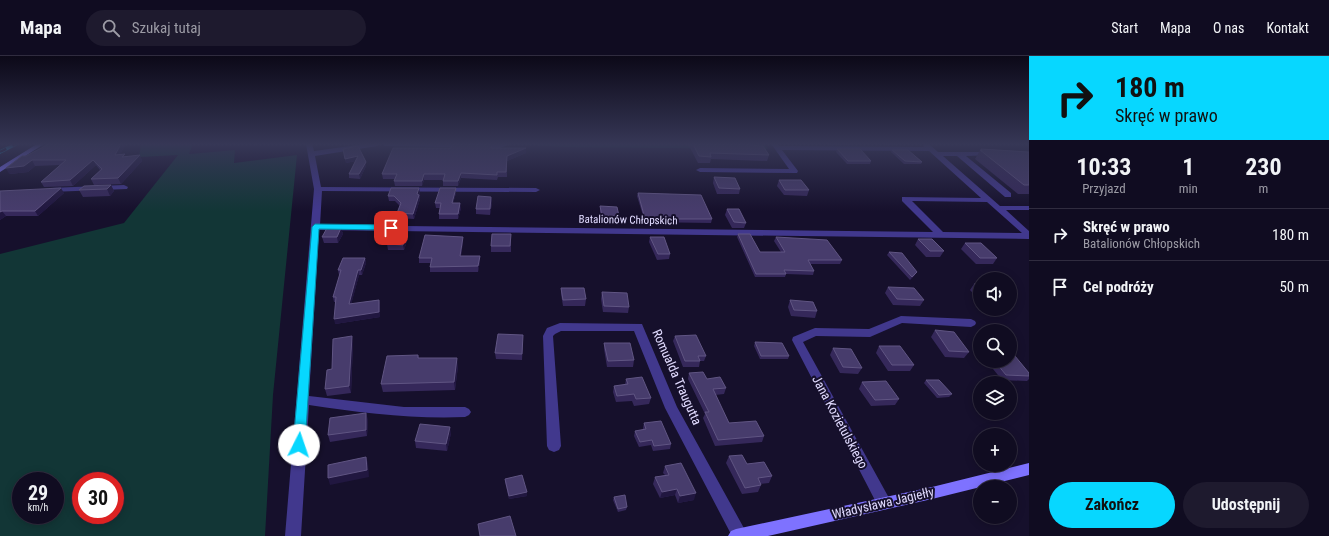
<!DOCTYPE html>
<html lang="pl">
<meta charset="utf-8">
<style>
body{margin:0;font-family:"Roboto Condensed",sans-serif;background:#1e1a2e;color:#f1f3f6;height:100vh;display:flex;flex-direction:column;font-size:15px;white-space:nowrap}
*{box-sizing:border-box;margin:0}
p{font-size:13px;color:#9c9ba5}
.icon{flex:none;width:22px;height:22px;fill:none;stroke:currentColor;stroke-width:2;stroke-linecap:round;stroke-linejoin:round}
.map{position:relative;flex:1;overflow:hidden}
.drawer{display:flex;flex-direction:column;background:#100c21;width:300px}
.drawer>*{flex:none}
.hud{background:#07d7ff;color:#111;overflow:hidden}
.fabs{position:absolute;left:973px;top:216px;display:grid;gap:8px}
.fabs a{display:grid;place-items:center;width:44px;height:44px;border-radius:50%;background:#100c21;box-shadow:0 2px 10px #0003,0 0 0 1px #302c3f;font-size:20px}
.speed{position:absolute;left:12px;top:416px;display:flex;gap:8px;font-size:20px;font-weight:700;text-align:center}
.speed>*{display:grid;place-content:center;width:52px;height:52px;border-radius:50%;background:#100c21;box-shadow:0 2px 10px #0003,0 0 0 1px #302c3f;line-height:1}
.speed small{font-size:10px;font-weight:400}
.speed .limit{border:6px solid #d22;background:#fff;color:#111}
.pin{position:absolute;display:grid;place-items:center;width:34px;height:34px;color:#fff;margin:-17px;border-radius:8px;box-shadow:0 2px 6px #0006}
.me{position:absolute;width:44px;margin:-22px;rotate:4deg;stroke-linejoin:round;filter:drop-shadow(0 0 3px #0008)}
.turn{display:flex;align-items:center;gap:14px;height:84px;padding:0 20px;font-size:18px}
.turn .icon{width:52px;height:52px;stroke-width:2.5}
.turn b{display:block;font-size:28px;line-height:34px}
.eta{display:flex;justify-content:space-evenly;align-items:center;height:68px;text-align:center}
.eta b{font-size:24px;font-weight:700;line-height:28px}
.primary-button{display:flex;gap:8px;margin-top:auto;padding:8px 20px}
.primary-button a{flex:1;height:46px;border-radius:24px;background:#07d7ff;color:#111;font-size:16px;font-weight:700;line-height:46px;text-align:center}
.primary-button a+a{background:#1e1a2e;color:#f1f3f6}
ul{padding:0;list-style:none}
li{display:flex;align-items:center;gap:12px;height:52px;padding:0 20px;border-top:1px solid #302c3f}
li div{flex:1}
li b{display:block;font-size:15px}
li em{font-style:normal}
header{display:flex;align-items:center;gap:24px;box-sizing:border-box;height:56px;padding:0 20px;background:#100c21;border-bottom:1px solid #302c3f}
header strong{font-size:19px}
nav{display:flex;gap:22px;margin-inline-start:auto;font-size:14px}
.search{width:280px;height:36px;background:#1e1a2e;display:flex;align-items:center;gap:10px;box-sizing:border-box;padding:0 14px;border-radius:22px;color:#9c9ba5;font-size:15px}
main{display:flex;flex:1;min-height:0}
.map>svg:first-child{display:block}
</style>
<header>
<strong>Mapa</strong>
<div class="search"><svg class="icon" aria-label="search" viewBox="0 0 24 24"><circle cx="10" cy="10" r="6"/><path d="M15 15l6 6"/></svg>Szukaj tutaj</div>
<nav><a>Start</a><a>Mapa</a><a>O nas</a><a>Kontakt</a></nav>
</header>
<main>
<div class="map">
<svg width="1029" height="480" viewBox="0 0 1029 480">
<rect width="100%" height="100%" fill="#16102c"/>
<path fill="#123636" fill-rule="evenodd" d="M141,88H193L189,98L235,94L234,107L297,99L273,339L265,480H0V198L124,167L178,99L139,101ZM21,425H55V459H21ZM81,425H115V459H81Z
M520,88H764L768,93L564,91Z"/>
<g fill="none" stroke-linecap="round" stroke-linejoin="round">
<path fill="#41388d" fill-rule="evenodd" d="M306,88H312L314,95L365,88H380L377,90L315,100L321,131L536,132L540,134L536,136L322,135L320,169L933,176L902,145V141L981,142L929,95L782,94L798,115L797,117L700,116L696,114L700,112L789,113L772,89V88H778L779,90L924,91L923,88H929L938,96H991L994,98L993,99L966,100L1011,137V141H1005L957,100H943L1000,150H1029V154H1006L1029,175V183L319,174L309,340L404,351H465L469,353L471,356L469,359L465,361C412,363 361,357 309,349L301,480H285L314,133ZM912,145L987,146L1022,177L943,176Z
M382,88H510L500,92L385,90Z
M124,129L128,131L127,133L50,136L46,134L50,132Z
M901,260L971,263L975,265L976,267L975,269L971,271L902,267L870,281L816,280L803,286L889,442L891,447L889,452L884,454L879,452L792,284L793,281L815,272L869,273Z
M560,267L642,268L677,351L745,474L747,480H732L665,352L634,275H561L555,278L553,280L561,390L559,394L554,396L549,394L547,390L543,280L547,272Z"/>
<path fill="#7e72ff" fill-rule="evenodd" d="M37,88H44L0,116V111Z
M1029,407V419L932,443L768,480H728L731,475L736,473L932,431Z"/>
<g stroke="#07d7ff" stroke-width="3.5">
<path id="rail" d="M0,96L16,88"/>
</g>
<use href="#rail" stroke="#16102c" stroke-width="2.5" stroke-dasharray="7" stroke-linecap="butt"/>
</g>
<path fill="#35285a" d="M49,88H126L120,98L127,101L140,99L142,105L121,128L94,129L91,123L100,114L96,109L73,130L44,131L41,126L60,109L35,110L28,116L9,118Z
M492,88V92H526V97L507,105V121H498L497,124L461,122L458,130H443V124H424L422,130H395L394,125L395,123H383L382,118Z
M688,88H749L750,89L769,99L767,105L711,103L710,107H698Z
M828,88H852V89H829Z
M882,88H899L898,89H883Z
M343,93L366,106V110L360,123L349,122V118L356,105L346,107Z
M837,93L871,105L870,108H847L836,96Z
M981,93L1029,96V138H1018L975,103Z
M892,94L922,106L921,108H904L891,96Z
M714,121L740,133L739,138H717L713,127Z
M779,124L809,134L807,140L784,139L777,130Z
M111,129L114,135L110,140L83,141L79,134Z
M419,132L420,143L414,163L397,162V157L400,150L395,145H389L388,140Z
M456,132V137L453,147L461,152L458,163H439V158L440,152H436L435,147Z
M0,135L64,137L38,160H6L0,164Z
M638,137L712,163L711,167L645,166L637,140Z
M491,141L492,147L490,159L476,158V153Z
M600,150L619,160L618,166H601L600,156Z
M727,153L746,167L744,172H732L725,159Z
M341,172L343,178L338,187H324L322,181Z
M738,178L760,196H781L774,185L776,181L842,204L840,208H810L814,215L813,219L786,218L785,221H755L737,181Z
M406,179L407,185L404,194H388L387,188Z
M650,181L670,198L669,203L657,204L649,186Z
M918,183L944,195L940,201H926L915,189Z
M511,184V196H491V190Z
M463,186L461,200H480V205L478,216H430V211L431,207H419V202Z
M965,187L997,202L993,208H976L961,193Z
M889,196L915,219L910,224L887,199Z
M365,202L366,207L362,219H359L351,248L379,244L380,249V261L335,268V246H334L333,241L340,219H339L338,214Z
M974,228H980V245L970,234Z
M888,231L924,244L920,250L893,249L885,237Z
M561,232L586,243L585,250H563L561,238Z
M602,236L629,251L628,257L603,256L601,243Z
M790,244L817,255L815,262L791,260L788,251Z
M988,253H1010L1007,256L990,255Z
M935,274L969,296L964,302L945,301L931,281Z
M675,280L706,300L704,305H700L699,311H683L673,285Z
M980,285V292L977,289Z
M523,286L522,304L496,303L495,297Z
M755,286L789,300L788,303H760L754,290Z
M353,287L351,337L327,340L325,333L332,313Z
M604,287L634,304L633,311H607L604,293Z
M879,290L914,309L910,315H888L876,297Z
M833,292L862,312L858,318L840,317L830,299Z
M418,299L419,302L458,310L455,334L383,336L381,328Z
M990,305H1010L1029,317V323L1027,325L1002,324L993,313L995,311Z
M689,317L707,323L726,332L724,338L715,339L729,367L764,380L762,386L715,390L703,362L705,358L688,323Z
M626,323L651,342L649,348L634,350L632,345L616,346L613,336L614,330L625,329Z
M926,324L952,338L949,341L937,342L924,327Z
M862,326L899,343L895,349L871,350L859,333Z
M368,363L367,380L330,386L328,379Z
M644,367L671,388L670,393L653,395L651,389L639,391L634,380L635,375L643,374V372Z
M451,377L447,395L416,392L415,385Z
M729,400L772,420L769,427L760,428L761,429L758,436L742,438L726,407Z
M665,410L694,444L678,447L675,439L660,442L653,428L655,421L665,419L663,417Z
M505,423L527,436V440L509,443L505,426Z
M614,441L627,451L626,454L618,456L613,444Z"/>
<path fill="#211740" d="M121,88H126L117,104L115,99Z
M342,88H355L343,90Z
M526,92V97L507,105V121V100Z
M140,99L142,105L121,128L118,122Z
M358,100L359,104L346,107L345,103Z
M32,104L35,110L28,116L9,118L6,112Z
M93,104L96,109L73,130L70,124Z
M366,106V110L360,123L359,118Z
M461,117V122L458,130V125Z
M424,118V124L422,130V125Z
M111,129L114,135L110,140L107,133Z
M61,132L64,137L38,160L35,155Z
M419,132L420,137L417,143V138Z
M456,132V137L452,152V147Z
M419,139L420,143L414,163L413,158Z
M491,141L492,147L490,159V153Z
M460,147L461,152L458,163V158Z
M2,155L6,160L0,164V156Z
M341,172L343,178L338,187L337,181Z
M406,179L407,185L404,194L403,189Z
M463,181V186L460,205V200Z
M480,200V205L478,216V210Z
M365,202L366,207L362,219L361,214Z
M358,214L359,219L350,253L349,248Z
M917,216L915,219L910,224L912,221Z
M379,244L380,249V261L335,268L334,263Z
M352,280L353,287L351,337L349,330Z
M457,302L458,310L455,334L454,326Z
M366,357L368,363L367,380L366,374Z
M450,371L451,377L447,395L446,388Z
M366,401L368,407L369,421L330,429L328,422Z
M677,433L675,439L660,442L662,436Z
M527,436V440L509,443V440Z
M696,437L694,444L678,447L680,440Z"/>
<path fill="#473c6c" stroke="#605583" d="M49,88H121L115,99L125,98L122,101L140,99L118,122L91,123L102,113L93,104L70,124L41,126L66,104H32L24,110L6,112L22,100H26Z
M452,88H492L491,92H526L507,100L506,116H497V119L461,117L458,125H443L445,118H424L422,125H394L397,118H382L393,92H451Z
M693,88H749L750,89L763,90L769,99L710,97L711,101L699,100Z
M358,90L366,106L359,118H349L358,100L345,103L343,93Z
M837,93H860L871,105H848Z
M981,93L1029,96V129H1024L980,94L982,95Z
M892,94H908L922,106L905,105Z
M714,121L735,122L740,133L719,132Z
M779,124H801L809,134H785Z
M111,129L107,133L79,134L84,130Z
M61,132L35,155H2L0,156V135Z
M391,132H419L417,138L419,139L413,158L397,157L401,147L394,140H388Z
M440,132H456L452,147H460L458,158H439L441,147H435Z
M638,137L701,139L712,163H645Z
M478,140L491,141L490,153H476Z
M600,150L617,151L619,160H602Z
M727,153H739L746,167L734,166Z
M327,172H341L337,181H322Z
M391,178L406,179L403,189L387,188Z
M492,178H511L510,190H491Z
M738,178H750L760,196H785L776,181L827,184L842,204H808L814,215L784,214L786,218H756Z
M425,179L463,181L460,200H480L478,210L430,211L432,202H419Z
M650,181H664L670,198H658Z
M918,183H932L944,195H930Z
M965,187H981L997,202H980Z
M889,196L902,197L917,216L912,221Z
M343,202H365L361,214H358L349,248L379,244V256L334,263L336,241H333L341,214H338Z
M974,228H980V234Z
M888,231L914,232L924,244L897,243Z
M561,232H584L586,243L563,244Z
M602,236L627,237L629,251L604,250Z
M790,244L813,246L817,255L794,254Z
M935,274L954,276L969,296L949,295Z
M498,278L523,279L522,298L495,297Z
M696,279L706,300H698L700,305H685L675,280Z
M352,280L349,330L325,333L327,314L332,313L333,283Z
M755,286L782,287L789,300H761Z
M604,287H630L634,304L608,305Z
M879,290H900L914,309H892Z
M833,292L851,293L862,312L843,311Z
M1010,294L1029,317V320L1006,319L997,308H1001L998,305H1010Z
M418,299V302H457L454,326L381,328L387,300Z
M703,316L707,323L720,321L726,332L713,333L729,367L756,365L764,380L718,384L705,356H709L689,317Z
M642,321L651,342L636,343L634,338L617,340L614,330L628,328L626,323Z
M926,324H939L952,338L939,339Z
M886,325L899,343L875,344L862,326Z
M366,357V374L328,379L330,362Z
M661,365L671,388L654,390L652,384L640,386L635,375L646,373L644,367Z
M420,368L450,371L446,388L415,385Z
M742,399L747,408L764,406L772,420L758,422L761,429L745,432L729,400Z
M366,401L367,414L328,422V409Z
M681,407L696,437L680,440L677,433L662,436L655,421L669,419L665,410Z
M522,419L527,436L509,440L505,423Z
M625,439L627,451L618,453L614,441Z
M510,460L516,480H480L478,468Z"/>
<linearGradient id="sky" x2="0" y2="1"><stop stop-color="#0c0918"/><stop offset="0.57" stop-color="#363756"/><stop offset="1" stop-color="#363756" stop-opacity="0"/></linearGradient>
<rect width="1029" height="155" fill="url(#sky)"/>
<path fill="#07d7ff" stroke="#058ca6" d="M315,168L391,169L394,172L391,174L319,173L305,389L304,393L299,394L295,393L293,389L312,171Z"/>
<g text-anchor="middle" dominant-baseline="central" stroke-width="4" stroke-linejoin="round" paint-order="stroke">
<g font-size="11" fill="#e1dbff" stroke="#16102c">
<text transform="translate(628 164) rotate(1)">Batalionów Chłopskich</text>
</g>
<g font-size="13" fill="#e1dbff" stroke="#16102c">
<text transform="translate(677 321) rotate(66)">Romualda Traugutta</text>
<text transform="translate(840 366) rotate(62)">Jana Kozietulskiego</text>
<text transform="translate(883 447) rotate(-13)">Władysława Jagiełły</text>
</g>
</g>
</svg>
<div class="fabs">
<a><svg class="icon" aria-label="sound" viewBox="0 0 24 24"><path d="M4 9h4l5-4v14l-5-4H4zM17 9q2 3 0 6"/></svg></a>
<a><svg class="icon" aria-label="search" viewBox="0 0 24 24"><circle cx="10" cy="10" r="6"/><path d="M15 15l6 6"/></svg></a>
<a><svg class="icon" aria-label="layers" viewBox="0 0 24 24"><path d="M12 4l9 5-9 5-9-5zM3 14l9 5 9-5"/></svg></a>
<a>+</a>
<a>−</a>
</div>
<div class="speed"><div>29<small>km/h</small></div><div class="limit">30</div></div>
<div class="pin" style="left:391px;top:172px;background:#d93025"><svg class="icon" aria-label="arrive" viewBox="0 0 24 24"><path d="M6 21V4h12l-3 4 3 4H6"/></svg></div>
<svg class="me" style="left:299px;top:389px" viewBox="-20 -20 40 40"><circle r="19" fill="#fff"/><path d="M0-13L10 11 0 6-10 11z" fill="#07d7ff"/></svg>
</div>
<section class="drawer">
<div class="hud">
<div class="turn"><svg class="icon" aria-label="right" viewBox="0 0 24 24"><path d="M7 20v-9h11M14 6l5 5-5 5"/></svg><div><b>180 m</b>Skręć w prawo</div></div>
</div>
<div class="eta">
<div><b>10:33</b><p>Przyjazd</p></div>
<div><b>1</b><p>min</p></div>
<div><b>230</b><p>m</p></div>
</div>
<ul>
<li><svg class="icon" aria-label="right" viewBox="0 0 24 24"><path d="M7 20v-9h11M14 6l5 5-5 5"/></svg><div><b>Skręć w prawo</b><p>Batalionów Chłopskich</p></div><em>180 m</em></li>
<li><svg class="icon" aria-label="arrive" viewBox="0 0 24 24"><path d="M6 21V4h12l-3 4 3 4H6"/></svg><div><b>Cel podróży</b></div><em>50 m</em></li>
</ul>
<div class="primary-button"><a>Zakończ</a><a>Udostępnij</a></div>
</section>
</main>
